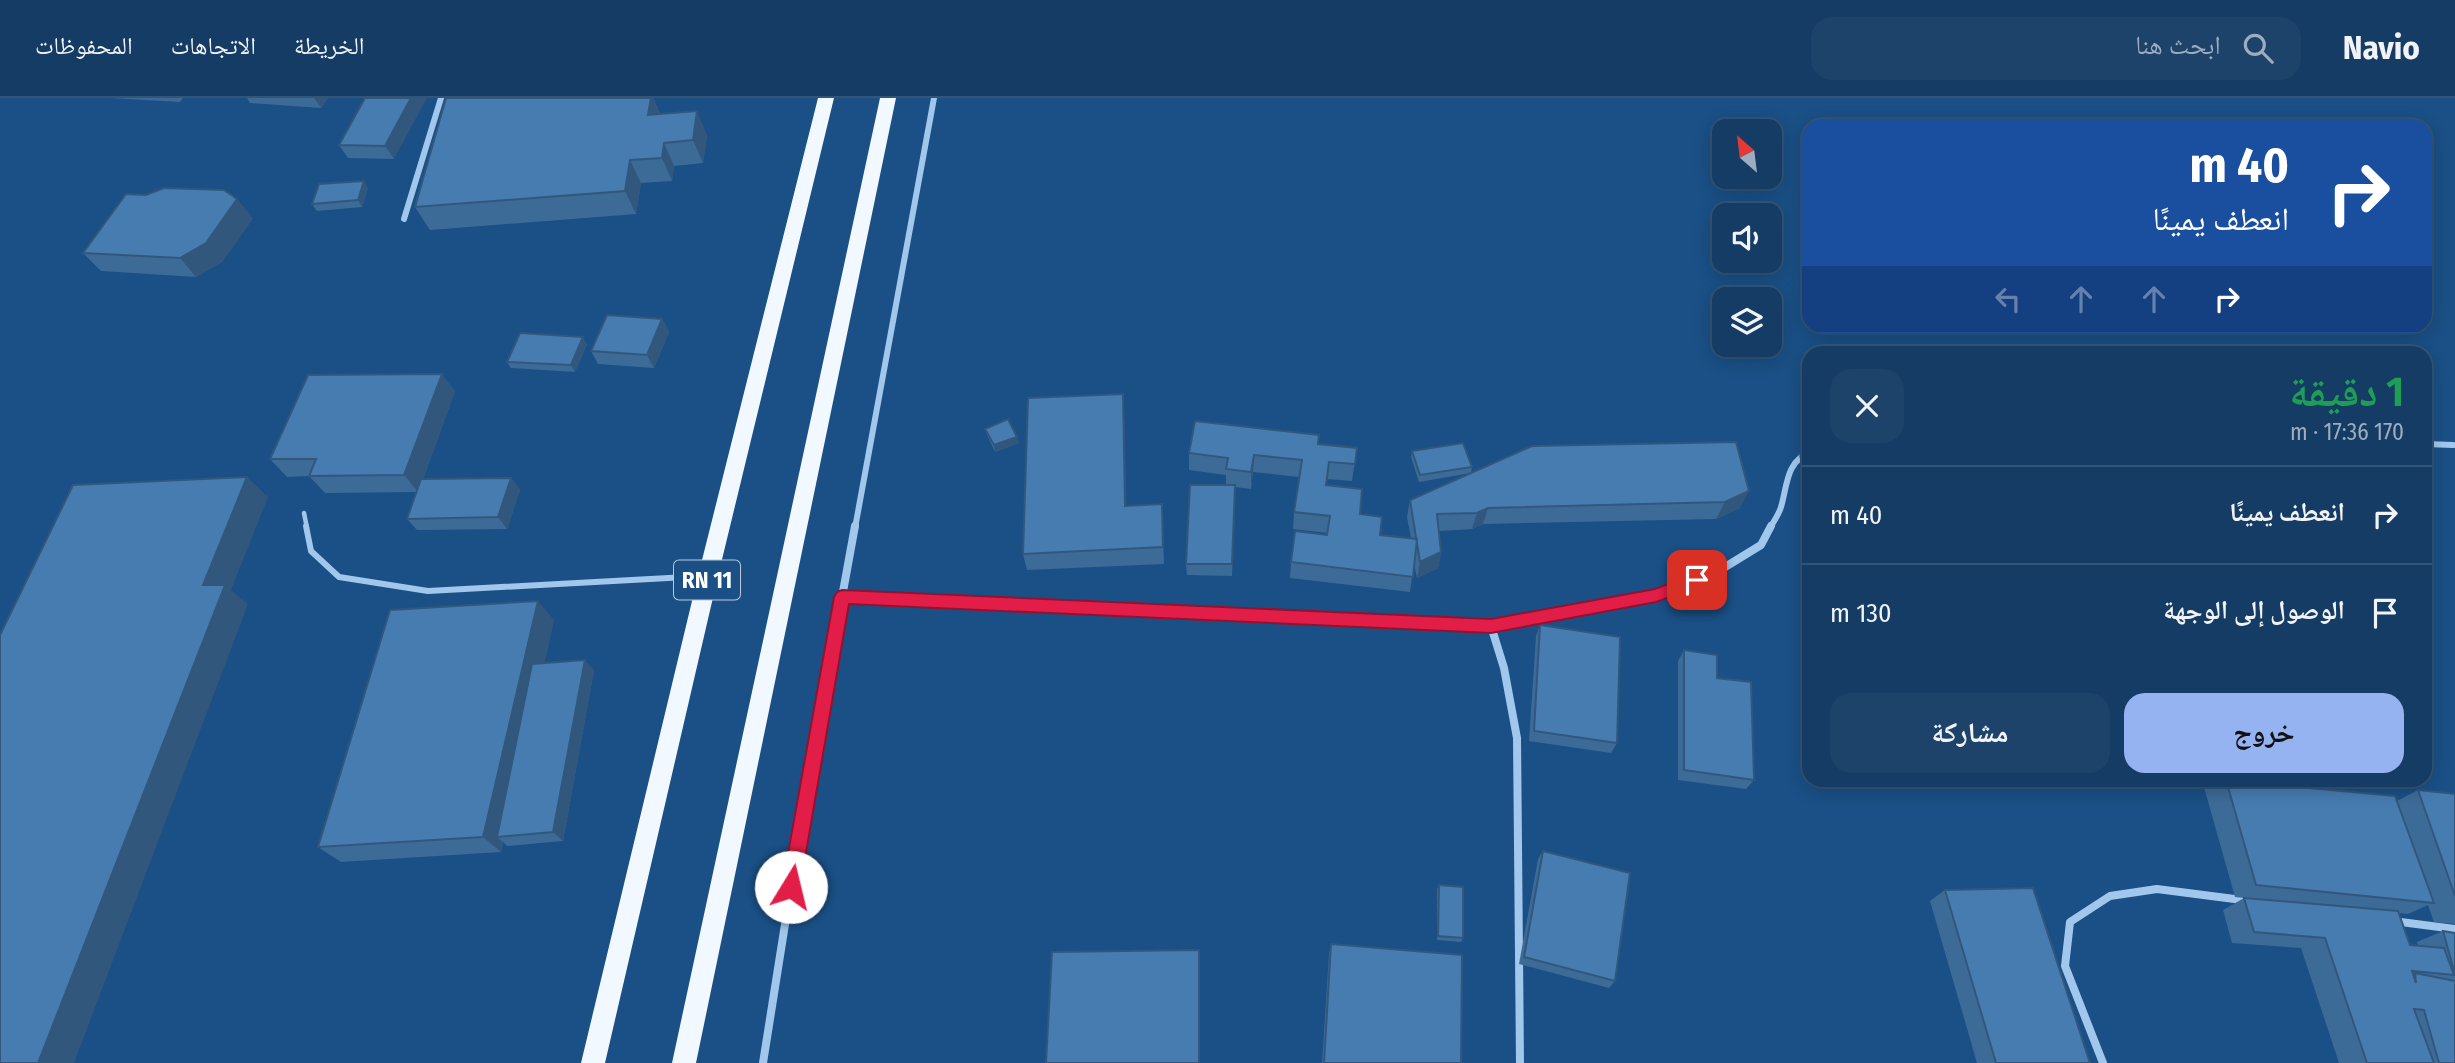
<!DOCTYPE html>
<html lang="ar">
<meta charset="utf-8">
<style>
body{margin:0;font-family:"Fira Sans Condensed","Noto Naskh Arabic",sans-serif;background:#1d436a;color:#f1f3f6;direction:rtl;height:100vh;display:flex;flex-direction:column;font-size:26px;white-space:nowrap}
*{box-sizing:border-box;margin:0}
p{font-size:23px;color:#9dadbf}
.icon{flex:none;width:38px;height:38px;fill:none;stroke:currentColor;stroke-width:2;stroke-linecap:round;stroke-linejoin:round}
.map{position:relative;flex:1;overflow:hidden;direction:ltr}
.sheet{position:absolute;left:1802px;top:248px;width:630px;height:441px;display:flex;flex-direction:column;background:#143c64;border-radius:21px;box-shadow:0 4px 18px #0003,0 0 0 2px #335678;direction:rtl}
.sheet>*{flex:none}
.banner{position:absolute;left:1802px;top:21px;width:630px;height:214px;border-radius:21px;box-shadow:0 4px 18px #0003,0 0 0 2px #335678;direction:rtl;background:#1a4fa0;color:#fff;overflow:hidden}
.needle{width:46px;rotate:332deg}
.controls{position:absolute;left:1712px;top:21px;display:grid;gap:14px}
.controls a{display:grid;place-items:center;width:70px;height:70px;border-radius:14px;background:#143c64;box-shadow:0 4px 18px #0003,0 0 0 2px #335678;font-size:35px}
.pin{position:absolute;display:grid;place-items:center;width:60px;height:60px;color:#fff;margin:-30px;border-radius:14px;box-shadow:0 4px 10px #0006}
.me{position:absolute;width:77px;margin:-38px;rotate:9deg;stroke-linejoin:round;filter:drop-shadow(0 0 5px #0008)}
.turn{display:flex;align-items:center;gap:24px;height:147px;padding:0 28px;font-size:32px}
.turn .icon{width:91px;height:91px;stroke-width:2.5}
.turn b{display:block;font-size:49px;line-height:60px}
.lanes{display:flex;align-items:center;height:66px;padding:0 28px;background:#0003;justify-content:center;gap:35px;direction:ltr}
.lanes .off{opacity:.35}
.round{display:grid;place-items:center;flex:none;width:74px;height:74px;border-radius:21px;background:#1d436a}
.head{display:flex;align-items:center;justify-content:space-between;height:119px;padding:0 28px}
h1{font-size:42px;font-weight:700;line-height:52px;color:#1e9e55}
.action{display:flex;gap:14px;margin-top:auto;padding:14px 28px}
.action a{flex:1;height:80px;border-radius:21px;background:#95b2f1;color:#111;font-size:28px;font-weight:700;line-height:80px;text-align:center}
.action a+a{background:#1d436a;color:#f1f3f6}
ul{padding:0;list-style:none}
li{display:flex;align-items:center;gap:21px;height:98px;padding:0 28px;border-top:2px solid #335678}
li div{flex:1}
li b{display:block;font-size:26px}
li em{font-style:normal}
header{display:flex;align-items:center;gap:42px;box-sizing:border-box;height:98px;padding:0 35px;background:#143c64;border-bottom:2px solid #335678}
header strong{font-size:33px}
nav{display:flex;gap:38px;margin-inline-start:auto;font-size:24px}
.search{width:490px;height:63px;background:#1d436a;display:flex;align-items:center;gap:18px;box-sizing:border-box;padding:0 24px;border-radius:21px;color:#9dadbf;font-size:26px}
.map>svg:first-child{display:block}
</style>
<header>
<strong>Navio</strong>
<div class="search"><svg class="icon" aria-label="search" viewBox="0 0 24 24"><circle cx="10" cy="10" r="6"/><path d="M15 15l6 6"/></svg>ابحث هنا</div>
<nav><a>الخريطة</a><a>الاتجاهات</a><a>المحفوظات</a></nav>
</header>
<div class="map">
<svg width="2455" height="965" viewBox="0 0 2455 965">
<rect width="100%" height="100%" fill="#1a5086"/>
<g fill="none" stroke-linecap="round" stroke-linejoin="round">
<path stroke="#a1c7ec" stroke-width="4.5" d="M304,415L307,430"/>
<path stroke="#a1c7ec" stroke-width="6" d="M306,428L311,453L339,479L428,493L705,478"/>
<path stroke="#a1c7ec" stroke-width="6" d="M404,121L441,0
M2426,346L2453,347
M855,430L934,0
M1770,430C1774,423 1779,416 1781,409C1787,390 1786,362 1810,355"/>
<path stroke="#a1c7ec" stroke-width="8" d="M842,499L1491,528L1504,570L1517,640L1520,965
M1491,528L1656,497L1717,474L1761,447L1771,428
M2393,823L2455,831
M763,965L803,713L855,428
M2103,965L2065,868L2070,824L2110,798L2157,791L2250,803"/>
<path fill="#f2f8ff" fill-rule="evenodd" d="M818,0H834L718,478L605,965H581L698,478Z
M880,0H896L696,965H672Z"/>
</g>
<path fill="#3d6b98" d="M111,0H183L180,4Z
M247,0H328L321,10L250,5Z
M365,0L394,61L348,60L339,47Z
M653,0L660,16L707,37L703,65L674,68L672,83L641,85L636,116L430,132L415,109Z
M368,90L362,109L317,113L312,106Z
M253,120L222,164L196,179L101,173L83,155Z
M662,221L669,234L654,270L598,266L591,253Z
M587,246L575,274L511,270L507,264Z
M455,293L423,381L511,380L520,392L507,431L417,432L407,421L417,394L325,395L309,378L287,379L270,361Z
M1123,296L1124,314L1126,408L1162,406L1164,466L1027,472L1023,456Z
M985,331L1019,345L995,354L987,337Z
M1736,344L1740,410L1716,421L1483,426L1472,431L1439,433L1441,454L1438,470L1417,480L1414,465L1410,494L1290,480L1291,464L1327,437L1328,435L1293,431L1294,414L1299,379L1253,374L1251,391L1235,389L1232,478L1187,477L1186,466L1226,387V377L1189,372V355L1318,346L1357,350L1352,383L1327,381L1326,387L1360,416L1380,437L1411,440L1407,419L1410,402Z
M1810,345V386L1799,358L1806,346Z
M1412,353L1472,369L1471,375L1419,384L1411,359Z
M554,522L544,565L594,572L563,743L507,748L503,744L501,754L341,764L318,749Z
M1540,527L1617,645L1611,655L1529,643L1536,538Z
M1684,552L1717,580L1754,682L1746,691L1678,682V563Z
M2202,682H2286L2288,688L2397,703L2418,692L2455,696V826L2434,824L2428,807L2408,816L2398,815L2410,847L2418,848L2417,844L2443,833L2455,835V965H2339L2301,850L2232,845L2223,812L2244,800L2277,803L2235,799Z
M1543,753L1615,883L1609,890L1519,866L1538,761Z
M1439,787L1463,840L1461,844L1437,842V791Z
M1945,792L2090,965H1977L1930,803Z
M1331,846L1461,965H1322L1329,856Z"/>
<path fill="#32577c" d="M314,0H328L321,10Z
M411,0H427L394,61L385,48Z
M651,0H653L661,20L648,17Z
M697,13L707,37L703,65L693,42Z
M664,45L674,68L672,83L662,60Z
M630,62L641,85L636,116L625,93Z
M364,83L368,90L362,109L358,102Z
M237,101L253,120L222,164L196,179L180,160Z
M662,221L669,234L654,270L647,257Z
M583,239L587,246L575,274L571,267Z
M442,276L455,293L418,394L404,377Z
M1123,296L1124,314L1127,425L1125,408Z
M1017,339L1019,345L995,354L994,347Z
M1254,357L1253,374L1251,391V374Z
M247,379L268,399L231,492L248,506L74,965H38L203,487Z
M511,380L520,392L507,431L498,419Z
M1749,393L1740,410L1716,421L1725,404Z
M1488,410L1483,426L1472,431L1477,415Z
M1441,454L1438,470L1417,480L1420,464Z
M538,503L554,522L505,738L497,739L503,744L501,754L483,739Z
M585,562L594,572L563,743L553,734Z"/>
<path fill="#477cb1" stroke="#32577c" stroke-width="2" d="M365,0H411L385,48L339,47Z
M446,0H651L648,17L697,13L693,42L664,45L662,60L630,62L625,93L415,109Z
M364,83L358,102L312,106L319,86Z
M164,90L224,92L237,101L206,145L180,160L83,155L126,96L146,97Z
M607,217L662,221L647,257L591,253Z
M520,235L583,239L571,267L507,264Z
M442,276L404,377L309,378L316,361H270L308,277Z
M1123,296L1125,408L1162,406L1163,449L1023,456L1028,300Z
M1008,321L1017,339L994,347L985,331Z
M1195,323L1319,337L1318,346L1357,350L1355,366L1329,364L1326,387L1362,391L1360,416L1382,419L1380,437L1417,441L1413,479L1291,464L1295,433L1327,437L1330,418L1294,414L1302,362L1254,357L1251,374L1226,371L1228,360L1189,355Z
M1736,344L1749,393L1725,404L1488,410L1477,415L1437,416L1441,454L1420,464L1410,402L1532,348Z
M1463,345L1472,369L1420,377L1412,353Z
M1810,345V355L1806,346Z
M247,379L203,487H225L38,965H0V537L73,387Z
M511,380L498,419L407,421L421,381Z
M1190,387H1235L1232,466H1186Z
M538,503L483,739L318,749L390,512Z
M1540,527L1620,539L1617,645L1534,633Z
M1684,552L1717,557V580L1751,584L1754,682L1684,672Z
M585,562L553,734L497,739L532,566Z
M2226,682H2286L2288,688L2395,698L2434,805L2256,787Z
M2418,692L2455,696V798Z
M1543,753L1630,775L1615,883L1524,859Z
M1439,787L1463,789V840L1438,838Z
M2033,790L2090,965H1996L1945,792Z
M2244,800L2398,813L2410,847L2444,850L2454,877L2412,873L2416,885L2415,875L2455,883V965H2439L2424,912L2414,911L2434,965H2367L2325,840L2254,834Z
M2443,833L2455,835V876Z
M1331,846L1462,857L1461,965H1324Z
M1199,852V965H1046L1052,854Z"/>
<path fill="#e11d48" stroke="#92132f" stroke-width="2" d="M1697,475L1703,477L1705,482L1703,487L1656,504L1491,535L849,506L800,789L797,795L791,797L784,795L782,789L834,499L837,494L842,492L1491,521L1655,491Z"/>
<g text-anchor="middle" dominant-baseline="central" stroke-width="7" stroke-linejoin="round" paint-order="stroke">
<rect fill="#1a5086" stroke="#bacadb" stroke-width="2" x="674" y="462.5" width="66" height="39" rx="5"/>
<g font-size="23" font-weight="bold" fill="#fff">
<text x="707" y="482">RN 11</text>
</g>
</g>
</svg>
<div class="controls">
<a><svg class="needle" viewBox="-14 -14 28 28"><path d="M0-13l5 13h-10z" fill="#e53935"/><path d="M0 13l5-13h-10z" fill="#9dadbf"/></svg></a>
<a><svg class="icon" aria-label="sound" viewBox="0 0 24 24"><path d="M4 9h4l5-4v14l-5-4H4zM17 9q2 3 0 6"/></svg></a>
<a><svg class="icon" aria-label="layers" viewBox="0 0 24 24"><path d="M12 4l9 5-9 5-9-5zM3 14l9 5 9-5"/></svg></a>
</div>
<div class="pin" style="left:1697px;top:482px;background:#d93025"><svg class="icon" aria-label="arrive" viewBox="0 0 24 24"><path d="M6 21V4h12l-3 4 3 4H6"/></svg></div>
<svg class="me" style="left:791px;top:789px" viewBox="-20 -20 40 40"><circle r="19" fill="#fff"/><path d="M0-13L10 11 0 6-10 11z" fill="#e11d48"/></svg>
<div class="banner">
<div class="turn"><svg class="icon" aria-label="right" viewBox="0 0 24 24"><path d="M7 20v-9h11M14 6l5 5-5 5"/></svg><div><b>40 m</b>انعطف يمينًا</div></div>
<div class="lanes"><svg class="icon off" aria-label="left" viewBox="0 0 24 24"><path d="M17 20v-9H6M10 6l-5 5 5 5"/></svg><svg class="icon off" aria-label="ahead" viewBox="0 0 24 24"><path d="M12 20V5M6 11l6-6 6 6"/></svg><svg class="icon off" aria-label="ahead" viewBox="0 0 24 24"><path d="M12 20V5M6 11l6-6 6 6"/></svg><svg class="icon" aria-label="right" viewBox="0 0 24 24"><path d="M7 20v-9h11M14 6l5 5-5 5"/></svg></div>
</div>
<section class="sheet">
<div class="head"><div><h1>1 دقيقة</h1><p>170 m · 17:36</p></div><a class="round"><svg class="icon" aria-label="close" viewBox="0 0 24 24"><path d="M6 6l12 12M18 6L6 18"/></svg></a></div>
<ul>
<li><svg class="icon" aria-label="right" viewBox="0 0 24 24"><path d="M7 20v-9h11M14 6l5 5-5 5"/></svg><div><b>انعطف يمينًا</b></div><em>40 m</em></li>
<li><svg class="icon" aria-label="arrive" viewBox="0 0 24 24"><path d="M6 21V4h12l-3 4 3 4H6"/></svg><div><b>الوصول إلى الوجهة</b></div><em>130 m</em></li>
</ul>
<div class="action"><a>خروج</a><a>مشاركة</a></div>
</section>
</div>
